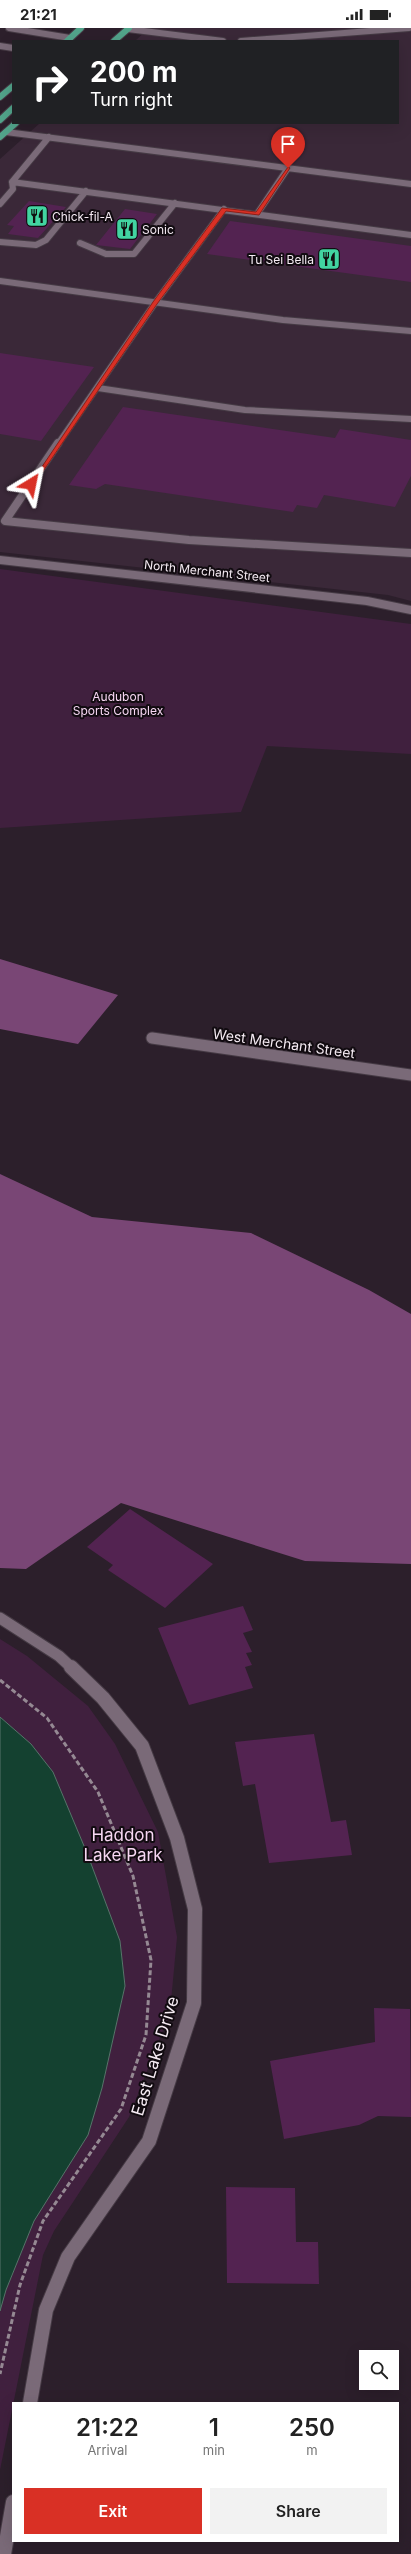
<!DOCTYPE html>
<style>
body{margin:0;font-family:Inter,sans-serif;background:#f2f2f2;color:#222;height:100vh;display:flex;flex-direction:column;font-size:15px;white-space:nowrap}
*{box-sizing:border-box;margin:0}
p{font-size:13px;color:#767676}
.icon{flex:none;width:22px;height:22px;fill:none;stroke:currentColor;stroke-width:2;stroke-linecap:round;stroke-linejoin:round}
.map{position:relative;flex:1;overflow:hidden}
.details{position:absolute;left:12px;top:2374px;width:387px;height:140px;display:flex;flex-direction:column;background:#fff;border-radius:0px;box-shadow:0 4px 16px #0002}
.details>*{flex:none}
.hud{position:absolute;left:12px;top:12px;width:387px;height:84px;border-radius:0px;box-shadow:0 4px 16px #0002;background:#202124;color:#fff;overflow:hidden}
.controls{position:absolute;left:359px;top:2322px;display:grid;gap:8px}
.controls a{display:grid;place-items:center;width:40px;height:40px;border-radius:0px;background:#fff;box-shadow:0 4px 16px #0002;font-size:20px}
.pin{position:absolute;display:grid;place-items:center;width:34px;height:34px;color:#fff;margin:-41px -17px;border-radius:50% 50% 50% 0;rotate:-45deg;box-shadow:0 0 4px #0007}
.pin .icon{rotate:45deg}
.me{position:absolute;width:44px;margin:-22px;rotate:35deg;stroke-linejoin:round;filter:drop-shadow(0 0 3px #0008)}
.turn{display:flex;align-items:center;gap:14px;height:84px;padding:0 12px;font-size:18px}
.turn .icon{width:52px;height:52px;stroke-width:2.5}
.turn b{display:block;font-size:28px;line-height:34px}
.eta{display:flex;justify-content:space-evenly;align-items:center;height:68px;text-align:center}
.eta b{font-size:24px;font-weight:600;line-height:28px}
.button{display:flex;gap:8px;margin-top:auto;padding:8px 12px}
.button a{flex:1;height:46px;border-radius:0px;background:#d93025;color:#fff;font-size:16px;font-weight:600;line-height:46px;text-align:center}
.button a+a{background:#f2f2f2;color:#222}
.status{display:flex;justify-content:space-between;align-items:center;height:28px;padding:0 20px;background:#fff;direction:ltr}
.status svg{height:11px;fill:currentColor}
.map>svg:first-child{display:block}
</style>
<div class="status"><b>21:21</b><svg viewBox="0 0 49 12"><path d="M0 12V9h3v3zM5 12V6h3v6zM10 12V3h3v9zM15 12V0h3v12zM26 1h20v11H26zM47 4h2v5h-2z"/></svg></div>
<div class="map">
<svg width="411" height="2526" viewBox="0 0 411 2526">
<rect width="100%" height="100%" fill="#2c1f2b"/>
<path fill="#3a2838" d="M149,0H411V573L388,567L0,524V131L40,95H398V13H135Z"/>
<path fill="#40203e" d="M0,541L411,596V726L267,718L241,784L0,800Z
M0,1611L27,1628L88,1678L115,1716L158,1804L177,1909L170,1984L129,2089L54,2203L43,2227L0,2442V2283L6,2262L34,2193L88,2107L102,2060L125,1958L120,1913L87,1825L53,1744L31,1716L0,1689Z"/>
<path fill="#794675" d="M0,931L118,967L78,1016L0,1001Z
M0,1146L92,1189L251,1205L369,1262L411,1286V1536L305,1533L121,1475L26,1541L0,1540Z"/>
<path fill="#144130" stroke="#57746a" d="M0,1689L31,1716L53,1744L87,1825L120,1913L125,1958L102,2060L88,2107L34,2193L6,2262L0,2283Z"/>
<path fill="#532351" d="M29,173L66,179L38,210L8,206L14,198L7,197Z
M125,181L157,186L130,221L96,217Z
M230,193L411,218V254L207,226Z
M0,325L94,339L41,413L0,406Z
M123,379L335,410L340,401L411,412V448L395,479L324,467L317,480L297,477L293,484L105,456L96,461L69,457Z
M130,1481L213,1536L165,1580L108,1542L113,1537L87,1519Z
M243,1578L253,1602L243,1605L252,1624L246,1625L252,1637L245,1639L253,1660L189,1677L158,1600Z
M314,1706L331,1794L346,1792L352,1827L269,1835L255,1756L243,1758L235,1714Z
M374,1980L410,1981L411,2089L378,2088L359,2097L284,2111L270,2033L375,2014Z
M226,2159L295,2160L296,2214H318L319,2256L227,2255Z"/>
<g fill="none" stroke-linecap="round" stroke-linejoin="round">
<g stroke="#453a44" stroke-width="8">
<path id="service-far1" d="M9,0L70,10
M128,1L223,13
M241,13L409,0
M0,18L13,20
M6,104L411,156
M49,109L12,154L411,207
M0,176L13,161L12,154
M257,186L288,140
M0,214L36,217L46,212L86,163
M80,215L106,226H134L175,175
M0,253L283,292L411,303
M98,360L245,382L411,391
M58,416L155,275L224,181"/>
</g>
<g stroke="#453a44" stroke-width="10">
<path id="service" d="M58,415L5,493L189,512L411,525"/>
</g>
<g stroke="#453a44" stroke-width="10">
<path id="minor-far1" d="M0,532L367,573L411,582"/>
</g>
<g stroke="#453a44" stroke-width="13">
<path id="minor" d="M152,1010L411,1047"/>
</g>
<g stroke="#453a44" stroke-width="13">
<path id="tertiary-far1" d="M0,1590L59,1628L72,1640"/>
</g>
<g stroke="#453a44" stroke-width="16">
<path id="tertiary" d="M30,2375L46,2282L68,2229L149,2113L194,1975L195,1881L177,1810L142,1718L103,1670L71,1639
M4,2526L13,2474"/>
</g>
<g stroke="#453a44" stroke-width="8">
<path id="primary" d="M67,13L81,0
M114,13L129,0
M0,69L13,58
M0,92L13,80
M0,109L16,95"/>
</g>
<path stroke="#958993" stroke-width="3" stroke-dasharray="5 2.5" stroke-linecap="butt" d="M0,1652L47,1690L98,1764L133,1848L151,1932L146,2007L121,2081L43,2193L20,2257L0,2346"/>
<use href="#service-far1" stroke="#7a6a78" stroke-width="6"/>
<use href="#service" stroke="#7a6a78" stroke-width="8"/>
<use href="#minor-far1" stroke="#7a6a78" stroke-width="8"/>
<use href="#minor" stroke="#7a6a78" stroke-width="11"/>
<use href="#tertiary-far1" stroke="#7a6a78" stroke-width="11"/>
<use href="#tertiary" stroke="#7a6a78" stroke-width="14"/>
<use href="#primary" stroke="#52a48b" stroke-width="6"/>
</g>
<path fill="#d93025" stroke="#8d1f18" d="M288,139L290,140L259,187L226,183L157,276L33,458H29L153,274L222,180L256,184Z"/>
<defs>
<g id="restaurant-square" transform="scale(1.15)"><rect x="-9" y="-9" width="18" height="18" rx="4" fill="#42d4a1" stroke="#110b10"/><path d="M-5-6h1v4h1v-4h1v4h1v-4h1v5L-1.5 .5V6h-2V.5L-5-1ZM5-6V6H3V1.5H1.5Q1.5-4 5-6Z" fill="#111"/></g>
</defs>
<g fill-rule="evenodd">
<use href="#restaurant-square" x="37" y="188"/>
<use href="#restaurant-square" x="127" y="201"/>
<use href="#restaurant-square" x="329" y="231"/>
</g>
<g text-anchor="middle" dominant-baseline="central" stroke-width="4" stroke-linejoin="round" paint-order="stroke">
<g font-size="12" fill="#f4eaf2" stroke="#110b10" text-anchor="start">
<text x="52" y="188">Chick-fil-A</text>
<text x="142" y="201">Sonic</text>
<text x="314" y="231" text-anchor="end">Tu Sei Bella</text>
</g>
<g font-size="12" fill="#f4eaf2" stroke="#110b10">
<text transform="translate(207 543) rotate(6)">North Merchant Street</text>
</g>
<g font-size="12" fill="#f7d7f3" stroke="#110b10">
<text x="118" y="668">Audubon<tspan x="118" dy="14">Sports Complex</tspan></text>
</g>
<g font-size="14" fill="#f4eaf2" stroke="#110b10">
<text transform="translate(284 1015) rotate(8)">West Merchant Street</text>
</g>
<g font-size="17" fill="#f7d7f3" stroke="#110b10">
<text x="123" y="1807">Haddon<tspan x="123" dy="20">Lake Park</tspan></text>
</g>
<g font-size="17" fill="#f4eaf2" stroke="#110b10">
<text transform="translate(155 2028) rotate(-73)">East Lake Drive</text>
</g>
</g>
</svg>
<div class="controls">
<a><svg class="icon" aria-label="search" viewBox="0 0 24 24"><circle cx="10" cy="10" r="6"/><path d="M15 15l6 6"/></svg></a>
</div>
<div class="pin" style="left:288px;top:140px;background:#d93025"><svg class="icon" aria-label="arrive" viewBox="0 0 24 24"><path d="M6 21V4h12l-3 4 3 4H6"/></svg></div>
<svg class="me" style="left:31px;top:456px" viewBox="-20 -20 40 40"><path d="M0-17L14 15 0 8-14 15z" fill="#d93025" stroke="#fff" stroke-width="4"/></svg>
<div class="hud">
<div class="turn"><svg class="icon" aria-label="right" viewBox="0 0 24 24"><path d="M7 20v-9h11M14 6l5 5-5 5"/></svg><div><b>200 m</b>Turn right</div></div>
</div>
<section class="details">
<div class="eta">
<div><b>21:22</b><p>Arrival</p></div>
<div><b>1</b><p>min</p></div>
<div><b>250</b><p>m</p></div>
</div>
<div class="button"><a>Exit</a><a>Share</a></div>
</section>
</div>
